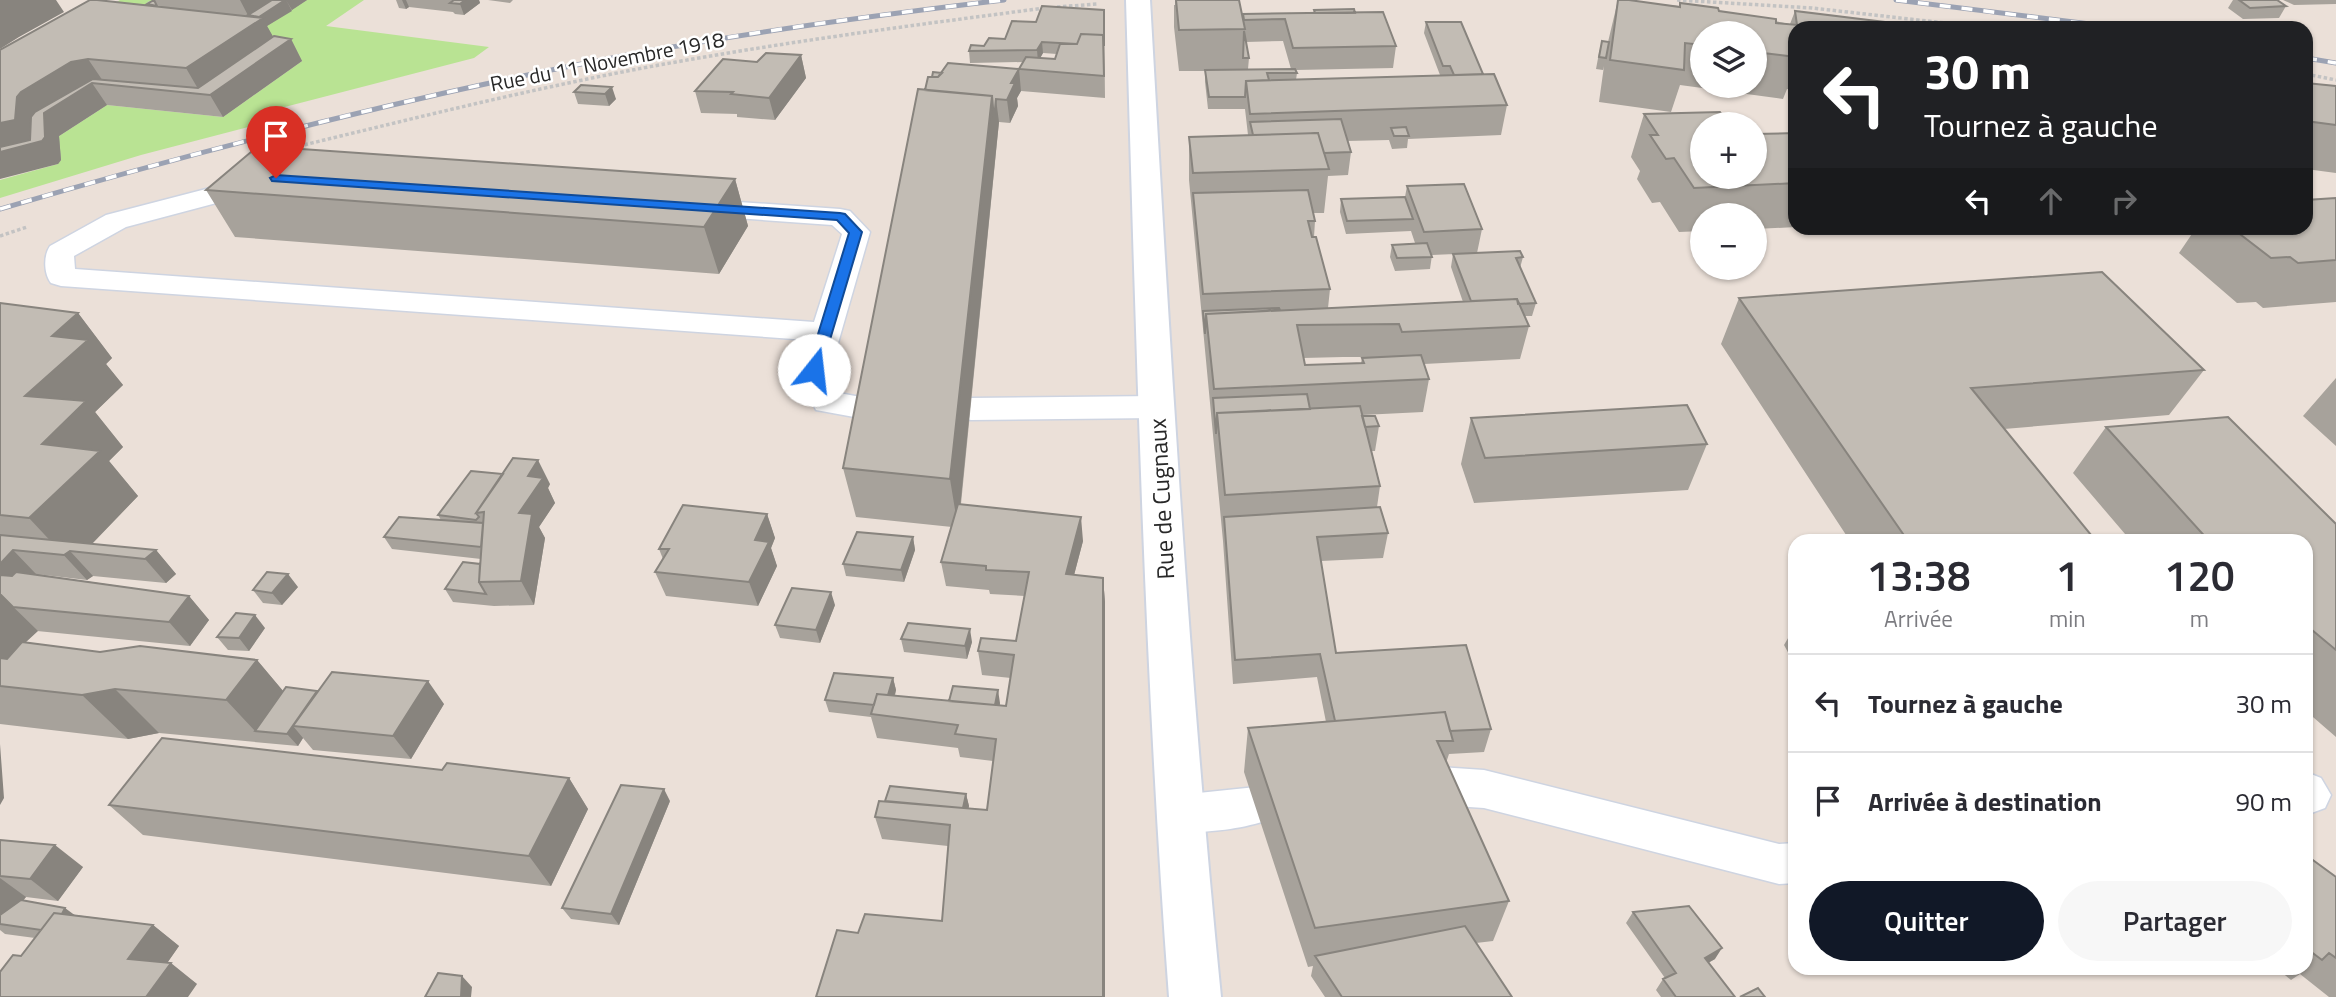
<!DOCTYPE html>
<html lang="fr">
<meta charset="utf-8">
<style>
body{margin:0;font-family:"Titillium Web",sans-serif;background:#f7f7f7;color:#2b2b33;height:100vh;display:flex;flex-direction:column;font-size:26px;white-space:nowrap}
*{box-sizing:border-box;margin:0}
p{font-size:23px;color:#7c7c81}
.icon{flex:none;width:38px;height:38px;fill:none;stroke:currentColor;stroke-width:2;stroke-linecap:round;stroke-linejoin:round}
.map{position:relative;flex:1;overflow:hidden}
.drawer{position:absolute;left:1788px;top:534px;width:525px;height:441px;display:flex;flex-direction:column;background:#fff;border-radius:21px;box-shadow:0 2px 5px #0004}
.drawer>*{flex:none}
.hud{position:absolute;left:1788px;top:21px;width:525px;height:214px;border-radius:21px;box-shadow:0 2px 5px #0004;background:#202124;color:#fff;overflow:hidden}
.fabs{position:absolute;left:1690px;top:21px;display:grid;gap:14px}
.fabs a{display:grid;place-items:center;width:77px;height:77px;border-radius:50%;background:#fff;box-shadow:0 2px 5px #0004;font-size:35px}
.pin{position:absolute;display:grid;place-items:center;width:60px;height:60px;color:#fff;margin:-72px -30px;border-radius:50% 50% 50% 0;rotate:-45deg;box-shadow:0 0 7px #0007}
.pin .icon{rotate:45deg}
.me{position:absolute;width:77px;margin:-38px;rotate:16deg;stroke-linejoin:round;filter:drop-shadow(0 0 5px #0008)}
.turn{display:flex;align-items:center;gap:24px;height:147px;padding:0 21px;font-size:32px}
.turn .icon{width:91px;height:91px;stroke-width:2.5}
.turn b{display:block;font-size:49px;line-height:60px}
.lanes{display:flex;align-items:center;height:66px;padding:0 21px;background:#0003;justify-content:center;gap:35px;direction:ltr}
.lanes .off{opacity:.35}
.eta{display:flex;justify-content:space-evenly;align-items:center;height:119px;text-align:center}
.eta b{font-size:42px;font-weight:600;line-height:49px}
.button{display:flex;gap:14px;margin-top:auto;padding:14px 21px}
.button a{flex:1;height:80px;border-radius:42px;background:#111827;color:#fff;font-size:28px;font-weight:600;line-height:80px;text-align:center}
.button a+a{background:#f7f7f7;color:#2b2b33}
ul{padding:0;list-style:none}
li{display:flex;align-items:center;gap:21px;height:98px;padding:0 21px;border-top:2px solid #e1e1e2}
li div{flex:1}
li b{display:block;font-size:26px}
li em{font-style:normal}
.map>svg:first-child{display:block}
</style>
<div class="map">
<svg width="2336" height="997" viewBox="0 0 2336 997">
<rect width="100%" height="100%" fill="#ebe0d8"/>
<path fill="#b9e393" d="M120,0H364L326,26L489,47L474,58L273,110L264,123L141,155L0,198V180L58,164L59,136L107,105L223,117L302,61L103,10Z"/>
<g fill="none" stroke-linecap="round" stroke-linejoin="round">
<g stroke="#ced4e1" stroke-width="3">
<path id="service" d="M256,176L265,178L269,184L265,190L126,227L74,256L75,269L814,322L842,234L832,225L695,215L685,213L681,207L685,201L695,199L840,209L850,211L870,232L830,371L839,393L888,402L892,410L888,418L876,421L816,410L798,371L808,340L61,286L51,283C44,274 43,256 50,246L106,215Z
M1156,396L1168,399L1172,407L1168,415L1156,418L971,420L959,417L955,409L959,401L971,398Z
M1425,766L1484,770L1779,844L1796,843V883L1779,884L1484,808L1425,804L1410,798L1404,785L1410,772Z
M2306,772L2321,778L2331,795L2325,808L2306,815Z
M1256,787L1271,793L1278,806L1271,819C1244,829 1190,837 1164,828L1157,814L1164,800L1179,795Z"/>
</g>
<g stroke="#ced4e1" stroke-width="4">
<path id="tertiary" d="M1126,0H1150C1169,333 1188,665 1221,997H1169C1144,665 1136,333 1126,0Z"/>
</g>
<path stroke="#c3c3c3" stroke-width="3.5" stroke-dasharray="3.5 2.5" stroke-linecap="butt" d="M1677,0L1812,8L1989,28
M1057,7L1097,4
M143,8L153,0
M2306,74L2336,80
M287,149C416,118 545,85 676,62C799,40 922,24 1045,8
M0,236L27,227"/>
<use href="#service" fill="#fff" fill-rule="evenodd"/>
<use href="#tertiary" fill="#fff" fill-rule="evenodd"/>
<g stroke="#9ba2b3" stroke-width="5">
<path id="rail" d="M1896,0L2122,28
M2306,58L2336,63
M0,209C205,149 412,96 622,56C748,32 876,15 1004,0"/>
</g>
<use href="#rail" stroke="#fff" stroke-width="3.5" stroke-dasharray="11" stroke-linecap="butt"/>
</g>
<path fill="#a7a29b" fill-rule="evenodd" d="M154,0H307L267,26L273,37L291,39L302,61L223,117L107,105L59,136L61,160L58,164L0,50L148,5Z
M396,0H479L480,3L464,15L455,14L453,12L409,7L406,9L399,8Z
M488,0H513L510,3Z
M1175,0L1243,21V14L1314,13V10L1355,13L1396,46L1393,68L1296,70L1297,73L1296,80L1440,75L1424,33L1426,22L1483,74L1507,105L1501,135L1408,139L1407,148L1392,149L1389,140L1347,141L1351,152L1348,175L1328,176L1324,213H1313L1315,221L1314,237L1330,289L1328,308L1463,302L1451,267L1453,254L1523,257L1520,268L1536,303L1532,316H1524L1529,326L1520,359L1424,364L1429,379L1423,412L1362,415V416L1379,426L1375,451H1371L1380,486L1377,507L1388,533L1383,558L1321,561L1336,653L1491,729L1484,752L1449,754L1446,763L1509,901L1493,941L1476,943L1512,997H1325L1311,976L1313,966L1308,967L1244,772L1248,728L1326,722L1317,677L1233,684L1223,541L1189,180V137L1248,135L1245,109H1208L1205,82V71H1179L1174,27V5H1175ZM1283,41L1291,69H1248L1249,58L1246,42ZM1343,357H1378L1362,358L1361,363L1305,365L1303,358Z
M1618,0L1679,6L1680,3L1790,24L1795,11L1934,28H1796V90L1787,89L1783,99L1680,85L1671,112L1599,102L1604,66L1603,70L1596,69L1599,53L1602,41L1608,42ZM1703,33H1755V86H1703Z
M2233,0H2277L2286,6L2279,18L2243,19L2228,8Z
M2283,0H2336V4L2294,5Z
M1104,10L1105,98L1021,91L1020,89L1021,91L1017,98L1018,106L1010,123L999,122L961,504L1083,541L1074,575L1103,578L1105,602V997L858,933L942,921L948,846L882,839L875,817L885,801L966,794L969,806L968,809L987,810L993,761L960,757L958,748L877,738L871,717L829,712L825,700L893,678L896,690L895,696L949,701L1000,703V705L1006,706L1011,678L982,675L978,651L1016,641L1025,596L990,594L989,590L946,586L941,562L952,527L856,517L843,468L925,90L942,73L1019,69L1023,62L970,63L969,51L1005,39L1036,22ZM1043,53L1057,54L1055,59L1040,58Z
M801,55L806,78L775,120L737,117V114L701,113L695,91L757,62Z
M2306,83L2336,86V173L2306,169Z
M581,85L616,99L609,106L578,104L574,92Z
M1644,114L1703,177L1796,133V227L1755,229V215H1703V231L1679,232L1660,202L1652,203L1637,179L1640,171L1631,157Z
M735,179L748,226L719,274L235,237L206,190Z
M1407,186L1482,229L1477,253L1432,255L1430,269L1395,271L1390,257L1392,245L1415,243L1411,231L1346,234L1340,212L1341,199L1405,197Z
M2336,198V302L2263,308L2256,302L2237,303L2179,253L2196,228H2306Z
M1739,298L2204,370L2169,415L2004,429L2096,541H1850L1721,344Z
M0,303L78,313L112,358L106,364L123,385L95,412L123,447L109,461L138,496L92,544L156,550L176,574L166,583L93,576L87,580L36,574L189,596L209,620L190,646L37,631L25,642L100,652L257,660L283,691H317V692L444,704L411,759L313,750L303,738L298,746L159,733L128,739L0,724Z
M2336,378V446L2303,416Z
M1471,418L1707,444L1688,490L1474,503L1461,464Z
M2106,427L2336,524V737L2306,711V541H2131L2073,473Z
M550,484L548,488L555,503L539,527L545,538L534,605L494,606L453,602L445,589L480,564L481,559L392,549L384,537L441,520L438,515Z
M767,514L775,538L771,548L777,566L758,606L666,596L655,572L663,559L659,549Z
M913,537L915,550L904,582L846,576L843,564Z
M298,587L282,605L263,603L253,590Z
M835,605L820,643L780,638L775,625Z
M265,628L249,651L228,650L217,637Z
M1796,632V667L1784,645L1791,633Z
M901,639L972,642L967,659L904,652Z
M442,770L569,778L588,809L551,886L143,835L109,805Z
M670,801L619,925L571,919L562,908Z
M0,840L83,867L58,901L26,897L23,900L75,915L153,925L179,946L167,963L197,984L21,956L35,938L5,934L0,930Z
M2306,855L2336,877V997H2329L2300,974L2291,980L2276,968H2306Z
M1633,912L1715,959L1708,963L1735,997H1661L1656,990L1663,979L1665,978L1626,923Z"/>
<path fill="#88847e" d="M0,0H56L64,12L19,37L0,49Z
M240,0H286L292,11L267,26L279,47L291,39L302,61L223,117L210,95L201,94L186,68L253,25Z
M286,0H307L292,10Z
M402,0H406L409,7L406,9Z
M453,0H479L480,3L464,15L460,4L454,3Z
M1042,42L1043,53L1038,62L1037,50Z
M801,55L806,78L775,120L769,98Z
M88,59L105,84L92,83L107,105L59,136L61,160L58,164L0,179V123L21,92L71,62Z
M1019,69L1021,91L1017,98L1018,106L1010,123L1007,100L1011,83Z
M612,87L616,99L609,106L605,94Z
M992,96L997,141L958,528L950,479Z
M996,99L999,122L997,141L994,119Z
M735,179L748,226L719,274L704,227Z
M78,313L112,358L106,364L123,385L95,412L123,447L109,461L138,496L83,553L70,551L93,576L87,580L29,518L42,444L25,396L52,336Z
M538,460L550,484L548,488L555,503L539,527L545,538L534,605L521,581L519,513L528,476Z
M767,514L775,538L771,548L777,566L758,606L749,582L755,540Z
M1081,517L1083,541L1068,598L1066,574Z
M913,537L915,550L904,582L901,570Z
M13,550L36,574L0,583V564Z
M156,550L176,574L166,583L145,559Z
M288,574L298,587L282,605L272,593Z
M1103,578L1105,602V997H1103Z
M831,592L835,605L820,643L816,630Z
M0,594L38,631L0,666Z
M189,596L209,620L190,646L169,622Z
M255,615L265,628L249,651L239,638Z
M970,629L972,642L967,659L965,646Z
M257,660L294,704L255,731L226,700Z
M893,678L896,690L888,717L884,706Z
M428,681L444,704L411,759L393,736Z
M115,689L159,733L128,739L82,695Z
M998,690L1000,703L994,729L992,717Z
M317,691L327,703L293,726L303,738L298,746L287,734Z
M0,744L4,798L0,805Z
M569,778L588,809L551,886L529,856Z
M664,789L670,801L619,925L611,914Z
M966,794L969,806L964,830L961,818Z
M55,845L83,867L58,901L30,879Z
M0,878L26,897L3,925L0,924Z
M65,908L80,919L47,931Z
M153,925L179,946L156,979L128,959Z
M1722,948L1715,959L1697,969L1705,958Z
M171,963L197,984L188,997H146Z
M462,976L472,987L471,997H461Z"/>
<path fill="#c2bcb4" stroke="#88847e" stroke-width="2" d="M90,0H97L263,18L186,68L88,59L71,62L21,92L17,97L15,120L0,123V50Z
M154,0L157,6L147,4Z
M272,0H285L259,17L248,15Z
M454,0H465L460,4L450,3Z
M1176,0H1239L1245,29L1179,30Z
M1618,0H1629L1680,7V3L1718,8L1719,11L1776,19V23L1797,25L1795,11L1934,28H1796V57L1755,52V33H1703V45L1685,43L1684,70L1610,60Z
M2239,0H2277L2286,6L2250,8Z
M1042,6L1104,10V46L1103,35L1081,34L1077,44L1042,42L1037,50L969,51L971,45L984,46L989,38L1005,39L1012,21L1036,22Z
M1354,9L1355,13H1315L1314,10Z
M1383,12L1396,46L1293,48L1285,19L1244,20L1243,14Z
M1426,22H1461L1483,74L1454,75L1450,66H1443Z
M1244,31L1249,58H1243Z
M1081,34L1103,35L1104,76L1019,69L1026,57L1055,59L1060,44H1077Z
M274,36L291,39L210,95L92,83L44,113L45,137L42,141L0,152V147L30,140L31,117L35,112L93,79L198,88Z
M1602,41L1609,42L1606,58L1599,57Z
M766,53L801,55L769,98L731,94L733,92L695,91L723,59L757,62Z
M948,63L1019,69L1011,83H1015L1007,100L996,99L994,119L992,96L925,90L928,77H938Z
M1295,69L1297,73H1267L1269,80L1246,81L1245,97H1209L1205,70Z
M933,72L942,73L938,77H932Z
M1494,74L1507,105L1250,114L1246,81Z
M2306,83L2336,86V125L2306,121Z
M581,85L612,87L605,94L574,92Z
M918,89L992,96L950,479L843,468Z
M1720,112L1729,124H1703V177H1755V134L1796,133V183L1694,188L1674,158L1666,159L1650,135H1658L1644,114Z
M1341,119L1351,152L1324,153L1318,133L1253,135L1250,122Z
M1406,127L1409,136H1394L1391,128Z
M1318,133L1329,169L1193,173L1189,137Z
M258,146L735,179L704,227L206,190Z
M1464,184L1482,229L1424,232L1407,186Z
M1308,190L1315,221H1308L1312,237H1316L1330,289L1203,294L1193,193Z
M1405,197L1413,219L1347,221L1341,199Z
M2336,198V260L2298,263L2290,257L2271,258L2232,228H2306V200Z
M1427,243L1432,257L1397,258L1392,245Z
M1520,251L1523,257L1516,258L1536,303L1518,304L1517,299L1471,301L1453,254Z
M2102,272L2204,370L1971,388L2096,541H1908L1739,298Z
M1517,299L1529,326L1402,332L1399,324L1297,325L1305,365L1364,363L1362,358L1421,355L1429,379L1214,389L1206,314Z
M0,303L78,313L52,336L88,340L25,396L86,401L42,444L100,451L29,518L0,515Z
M1279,308L1280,310L1206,314L1205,334L1203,311Z
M1307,394L1310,409L1217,413L1216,434L1213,398Z
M1687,405L1707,444L1485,458L1471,418Z
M1360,406L1380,486L1225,495L1217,413Z
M1362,416H1375L1379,426L1365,427Z
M2228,417L2336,524V650L2306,625V541H2209L2106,427Z
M513,458L538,460L528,476L543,478L519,513L532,514L521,581L479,582L484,512L476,513Z
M471,471L503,474L476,513L479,517L476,520L438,515Z
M958,504L1081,517L1066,574L1103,578V997H816L837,930L858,933L865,914L942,921L950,825L875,817L879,801L987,810L996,739L955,734L958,725L871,714L877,694L1006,706L1014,655L978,651L981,638L1016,641L1029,572L986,570V566L941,562Z
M683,505L767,514L755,540L769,542L749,582L655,572L669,549H659Z
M1380,507L1388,533L1317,537L1336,653L1466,645L1491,729L1450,731L1445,712L1335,721L1320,654L1235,660L1224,517Z
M399,517L483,523L481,547L384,537Z
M857,532L913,537L901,570L843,564Z
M0,535L156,550L145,559L70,551L64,555L13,550L0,564Z
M463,562L480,564L479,582L486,594L445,589Z
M16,572L189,596L169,622L13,607L0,594V575L12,576Z
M267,572L288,574L272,593L253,590Z
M792,588L831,592L816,630L775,625Z
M236,613L255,615L239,638L217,637Z
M908,623L970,629L965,646L901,639Z
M1796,632V641L1791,633Z
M22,642L100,652L140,646L257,660L226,700L115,689L82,695L0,686V658L7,659Z
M332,672L428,681L393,736L293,726Z
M834,673L893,678L888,695L877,694L874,705L825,700Z
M953,686L998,690L995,705L949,701Z
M286,687L317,691L287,734L255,731Z
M1445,712L1453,741H1437L1509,901L1315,928L1248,728Z
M162,738L442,770L447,763L569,778L529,856L109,805Z
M621,785L664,789L611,914L562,908Z
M890,786L966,794L963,808L885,801Z
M0,840L55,845L30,879L0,876Z
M2306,855L2336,877V958L2329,953L2322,960L2306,948Z
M21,900L65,908L62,914L54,913L41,930L0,924V915Z
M1689,906L1722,948L1705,958L1735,997H1676L1663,979L1676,973L1633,912Z
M54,913L153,925L128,959L171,963L146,997H0V972L13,955L21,956Z
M1465,926L1512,997H1342L1315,956Z
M438,973L462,976L461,997H425Z
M1758,988L1765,997H1740Z"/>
<path fill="#1a73e8" stroke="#114b97" stroke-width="2" d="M276,175L840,213L845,214L862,232L821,370L814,375L807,370L849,233L837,220L272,181L270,178Z"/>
<g text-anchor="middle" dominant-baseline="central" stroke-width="5" stroke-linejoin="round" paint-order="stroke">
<g font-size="21" fill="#282828" stroke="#fff">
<text transform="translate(607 61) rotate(-11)">Rue du 11 Novembre 1918</text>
</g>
<g font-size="24" fill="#282828" stroke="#fff">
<text transform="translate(1161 499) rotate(-93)">Rue de Cugnaux</text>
</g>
</g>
</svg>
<div class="fabs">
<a><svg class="icon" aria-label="layers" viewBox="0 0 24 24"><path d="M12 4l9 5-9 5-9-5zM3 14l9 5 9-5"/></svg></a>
<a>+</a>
<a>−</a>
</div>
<div class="pin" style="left:276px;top:178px;background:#d93025"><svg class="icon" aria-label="arrive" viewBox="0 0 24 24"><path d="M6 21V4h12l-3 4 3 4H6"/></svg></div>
<svg class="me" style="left:814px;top:370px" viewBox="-20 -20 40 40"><circle r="19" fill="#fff"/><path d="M0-13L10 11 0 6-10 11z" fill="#1a73e8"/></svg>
<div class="hud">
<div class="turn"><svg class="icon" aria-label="left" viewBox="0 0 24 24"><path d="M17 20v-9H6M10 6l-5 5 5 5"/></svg><div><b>30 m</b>Tournez à gauche</div></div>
<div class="lanes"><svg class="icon" aria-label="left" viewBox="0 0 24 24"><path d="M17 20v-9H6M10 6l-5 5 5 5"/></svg><svg class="icon off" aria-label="ahead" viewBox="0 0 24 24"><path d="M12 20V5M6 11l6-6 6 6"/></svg><svg class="icon off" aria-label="right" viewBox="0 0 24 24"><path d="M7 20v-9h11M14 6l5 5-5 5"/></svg></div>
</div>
<section class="drawer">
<div class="eta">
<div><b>13:38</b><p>Arrivée</p></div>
<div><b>1</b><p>min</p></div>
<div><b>120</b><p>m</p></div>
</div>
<ul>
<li><svg class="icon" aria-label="left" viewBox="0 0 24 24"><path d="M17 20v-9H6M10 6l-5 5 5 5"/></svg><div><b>Tournez à gauche</b></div><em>30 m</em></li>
<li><svg class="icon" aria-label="arrive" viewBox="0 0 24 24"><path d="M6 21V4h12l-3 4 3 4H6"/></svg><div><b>Arrivée à destination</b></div><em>90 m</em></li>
</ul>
<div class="button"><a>Quitter</a><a>Partager</a></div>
</section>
</div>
